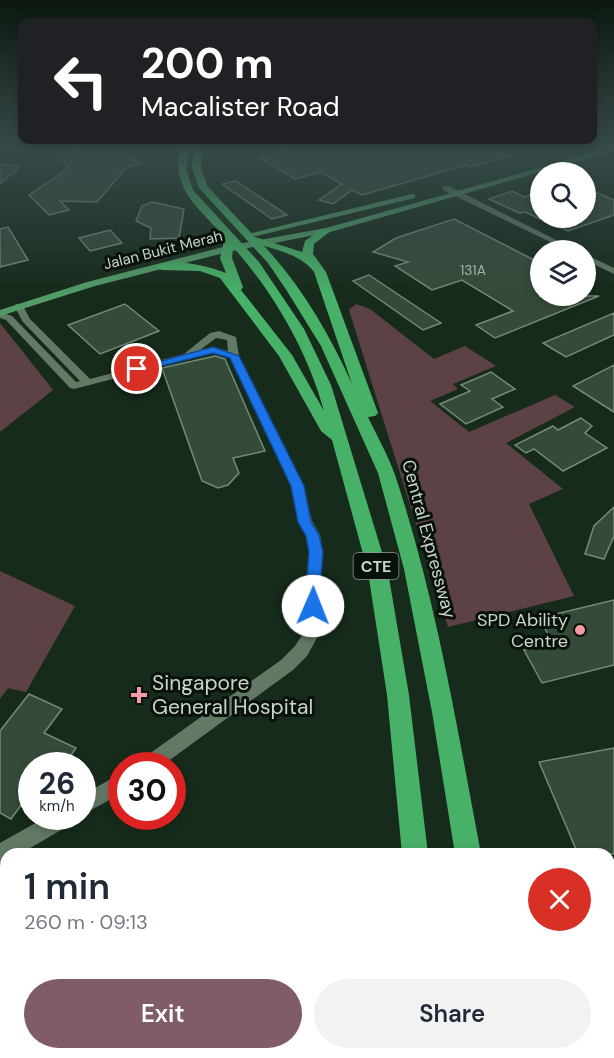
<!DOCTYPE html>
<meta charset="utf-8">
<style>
body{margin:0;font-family:"DM Sans",sans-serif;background:#f2f2f3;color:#1f2937;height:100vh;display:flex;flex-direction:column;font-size:22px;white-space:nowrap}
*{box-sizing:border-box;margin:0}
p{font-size:20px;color:#747a83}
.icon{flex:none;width:33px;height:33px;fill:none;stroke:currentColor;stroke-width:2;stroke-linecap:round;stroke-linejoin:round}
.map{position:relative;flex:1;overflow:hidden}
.side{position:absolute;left:0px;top:848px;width:615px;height:212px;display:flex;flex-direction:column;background:#fff;border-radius:18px 18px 0 0;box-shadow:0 3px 9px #0003}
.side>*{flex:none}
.top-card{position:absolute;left:18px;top:18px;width:579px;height:126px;border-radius:12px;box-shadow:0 3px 9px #0003;background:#202124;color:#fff;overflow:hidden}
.buttons{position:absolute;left:530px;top:162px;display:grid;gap:12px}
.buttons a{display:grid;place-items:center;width:66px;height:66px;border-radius:50%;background:#fff;box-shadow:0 3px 9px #0003;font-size:30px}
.speed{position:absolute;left:18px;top:752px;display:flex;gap:12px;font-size:30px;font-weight:700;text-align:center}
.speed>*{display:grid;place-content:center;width:78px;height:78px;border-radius:50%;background:#fff;box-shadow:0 3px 9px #0003;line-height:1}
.speed small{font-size:15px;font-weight:400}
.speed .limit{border:9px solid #d22;background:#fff;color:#111}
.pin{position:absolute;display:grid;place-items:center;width:51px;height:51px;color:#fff;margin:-26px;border:3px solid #fff;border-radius:50%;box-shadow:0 2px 6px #0007}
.me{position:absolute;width:66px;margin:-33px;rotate:1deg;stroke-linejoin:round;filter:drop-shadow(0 0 4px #0008)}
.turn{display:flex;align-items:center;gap:21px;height:126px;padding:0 24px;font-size:27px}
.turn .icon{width:78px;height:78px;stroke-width:2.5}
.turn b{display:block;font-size:42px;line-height:51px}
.round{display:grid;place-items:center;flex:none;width:63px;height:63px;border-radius:32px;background:#f2f2f3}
.head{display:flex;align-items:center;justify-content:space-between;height:102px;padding:0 24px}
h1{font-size:36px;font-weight:600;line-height:45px}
.action{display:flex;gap:12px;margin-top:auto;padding:12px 24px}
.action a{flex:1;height:69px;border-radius:36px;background:#7f5c68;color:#fff;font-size:24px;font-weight:600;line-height:69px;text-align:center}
.action a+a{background:#f2f2f3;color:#1f2937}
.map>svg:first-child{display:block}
</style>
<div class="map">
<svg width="614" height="1058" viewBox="0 0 614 1058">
<rect width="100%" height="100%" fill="#162b1b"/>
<path fill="#5d4245" d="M356,304L370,309L434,359L465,346L496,366L453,384L458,389L430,401L469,432L555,395L575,407L506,443L563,489L529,504L574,596L448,627L349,310Z
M0,323L53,390L0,432Z
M0,571L75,606L26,692L8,688L0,699Z"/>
<path fill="#354b3a" stroke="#738b78" stroke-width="1.5" d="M96,147H117L140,164L127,167L97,202L60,201L69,210L49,215L29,195L69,168L57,154Z
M303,147H492L512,155L471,167L466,165L362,195L352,190L333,204L319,200L342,184L321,172L295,179L259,157Z
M0,164L19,167L0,184Z
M236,181L287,215L272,219L222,184Z
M585,188L614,200V215L568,231L548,222L562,218H585Z
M512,191L524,197L540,192V219L525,212L519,213L489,199Z
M152,202L184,209L179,238L150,239L151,228L136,221L142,206Z
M454,219L540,263V296H599L495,338L476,325L513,311L462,280L432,290L395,266L408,262L373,252L396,238Z
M8,227L28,260L0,267V229Z
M110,230L122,243L90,251L79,238Z
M369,275L441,323L423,330L353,281Z
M125,304L159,331L100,354L68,325Z
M614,313V335L566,357L543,343Z
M215,356L225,359L265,451L233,458L239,473L228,485L218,488L202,481L162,368Z
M614,365V412L573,386Z
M491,372L515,389L492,399L503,407L466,424L440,404L470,391L461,385Z
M581,418L592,426L585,433L607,448L563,471L534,449L526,453L515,445L553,426L558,430Z
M614,507V536L604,559L585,554L594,526Z
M614,600V665L542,683L524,650L553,643L539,618Z
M29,694L62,709L44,733L76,748L64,765H32V805L24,801L11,819L0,813V731Z
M614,748V854H578L539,762Z"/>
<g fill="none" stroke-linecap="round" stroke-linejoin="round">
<path fill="#627966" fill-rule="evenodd" d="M443,186H449L576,250H567L443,190Z
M585,254L614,268V274L585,260Z
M16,304H22L30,319L90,379L184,354L210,333L219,331L236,337L239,356L304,486L312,521L320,535L323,552L319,593L322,619L318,636L307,656L293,670L163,765H139L142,759L281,660L295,646L303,634L306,619L305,593L309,552L306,535L298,522L292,486L230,358L213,353L74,389L70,388L6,320L0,318V312L12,316L76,382L80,381L23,322L14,306ZM216,338L227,340L228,351L213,347L200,350Z
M122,773V793L82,815V795Z
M48,816H75L73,823L20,854H6V861L0,864V843Z"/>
<path fill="#529b67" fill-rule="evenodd" d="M614,147V151L330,232L228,252L95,286L0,316V310L87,282L227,246L326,228Z
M412,194H415V198L252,237L248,234Z"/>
<path fill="#48b168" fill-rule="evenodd" d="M181,147H189L186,169L193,190L259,262L304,329L331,385L388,572L409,695L428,854H402L387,695L368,572L332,440L321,431L279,356L220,278L200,271L162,270L156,267C169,256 211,267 226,273L220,258L225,237C201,211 168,186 181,147ZM233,247C274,293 308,352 324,411L292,355L241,290L243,287L232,258Z
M194,147H202L201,168L208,187L255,237L302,252L305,241L323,228L332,230L314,244L313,254L326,272L378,413L375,416L368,417C377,436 388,455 395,475C436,598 457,727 481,854H455L432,712L404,569L378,473L321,346L287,291L268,263L199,188L192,168ZM264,246C282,251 303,257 314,272L352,384C330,335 301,285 264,246Z
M413,1053H445L446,1058H414Z
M475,1053H507V1058H475Z"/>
</g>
<linearGradient id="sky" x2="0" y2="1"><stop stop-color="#0c180f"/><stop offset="0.5" stop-color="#364a4a"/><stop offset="1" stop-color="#364a4a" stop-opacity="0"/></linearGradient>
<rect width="614" height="295" fill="url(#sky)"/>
<path fill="#1a73e8" stroke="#114b97" stroke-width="1.5" d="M213,347L239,356L304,486L311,522L319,535L323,552L318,611L313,613L305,606L309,552L306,536L298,522L291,486L230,358L213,353L137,372L132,369Z"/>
<g fill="#f49aa4" stroke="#08110a" stroke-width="2">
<circle cx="580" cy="630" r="6"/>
<path d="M136 686h6v6h6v6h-6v6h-6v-6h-6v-6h6z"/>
</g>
<g text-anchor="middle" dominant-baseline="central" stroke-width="6" stroke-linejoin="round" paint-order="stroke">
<g font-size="14" fill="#a5b3a8">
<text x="473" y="270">131A</text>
</g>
<g font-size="15" fill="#cad6cc" stroke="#08110a">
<text transform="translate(163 250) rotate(-14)">Jalan Bukit Merah</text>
</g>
<rect fill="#08110a" stroke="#909b92" stroke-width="1.5" x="353.5" y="553" width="45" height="26" rx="4.5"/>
<g font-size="16" font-weight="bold" fill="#cad6cc">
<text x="376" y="566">CTE</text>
</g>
<g font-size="18" fill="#cad6cc" stroke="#08110a">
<text transform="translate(429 539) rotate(75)">Central Expressway</text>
</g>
<g font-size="18" fill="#cad6cc" stroke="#08110a" text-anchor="end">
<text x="568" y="620">SPD Ability<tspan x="568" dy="21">Centre</tspan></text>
</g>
<g font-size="21" fill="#cad6cc" stroke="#08110a" text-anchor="start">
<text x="152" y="683">Singapore<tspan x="152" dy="24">General Hospital</tspan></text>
</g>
</g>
</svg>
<div class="buttons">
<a><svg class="icon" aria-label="search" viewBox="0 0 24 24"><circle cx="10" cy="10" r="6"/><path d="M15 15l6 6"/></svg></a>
<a><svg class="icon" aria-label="layers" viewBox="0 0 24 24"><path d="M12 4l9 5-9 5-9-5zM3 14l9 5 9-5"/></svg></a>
</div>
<div class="speed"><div>26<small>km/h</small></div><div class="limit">30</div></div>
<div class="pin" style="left:137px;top:369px;background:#d93025"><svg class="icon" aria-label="arrive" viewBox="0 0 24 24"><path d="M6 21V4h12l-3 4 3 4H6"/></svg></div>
<svg class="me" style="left:313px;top:606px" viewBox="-20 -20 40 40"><circle r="19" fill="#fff"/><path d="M0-13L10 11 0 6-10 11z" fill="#1a73e8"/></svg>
<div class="top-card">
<div class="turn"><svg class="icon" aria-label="left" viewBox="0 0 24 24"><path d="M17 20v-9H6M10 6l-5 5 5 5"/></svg><div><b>200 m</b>Macalister Road</div></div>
</div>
<section class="side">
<div class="head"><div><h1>1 min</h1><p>260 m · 09:13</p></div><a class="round" style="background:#d93025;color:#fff"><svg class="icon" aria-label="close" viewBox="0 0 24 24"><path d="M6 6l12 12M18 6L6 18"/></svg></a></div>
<div class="action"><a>Exit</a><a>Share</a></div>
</section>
</div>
